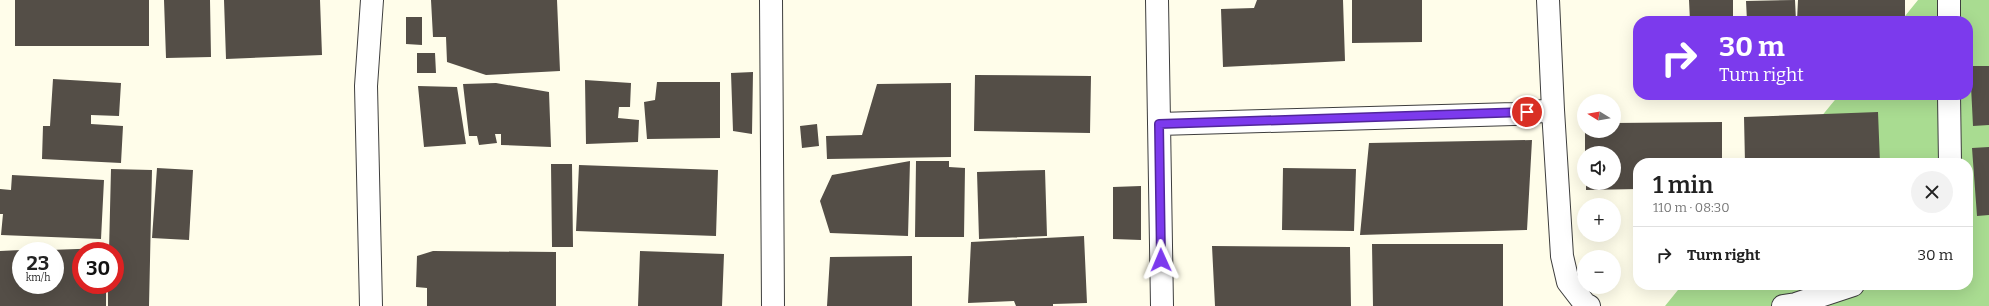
<!DOCTYPE html>
<meta charset="utf-8">
<style>
body{margin:0;font-family:Bitter,serif;background:#f2f2f2;color:#222;height:100vh;display:flex;flex-direction:column;font-size:15px;white-space:nowrap}
*{box-sizing:border-box;margin:0}
p{font-size:13px;color:#767676}
.icon{flex:none;width:22px;height:22px;fill:none;stroke:currentColor;stroke-width:2;stroke-linecap:round;stroke-linejoin:round}
.map{position:relative;flex:1;overflow:hidden}
.side{position:absolute;left:1633px;top:158px;width:340px;height:132px;display:flex;flex-direction:column;background:#fff;border-radius:16px;box-shadow:0 4px 16px #0002}
.side>*{flex:none}
.guide{position:absolute;left:1633px;top:16px;width:340px;height:84px;border-radius:16px;box-shadow:0 4px 16px #0002;background:#7c3aed;color:#fff;overflow:hidden}
.needle{width:26px;rotate:281deg}
.controls{position:absolute;left:1577px;top:94px;display:grid;gap:8px}
.controls a{display:grid;place-items:center;width:44px;height:44px;border-radius:50%;background:#fff;box-shadow:0 4px 16px #0002;font-size:20px}
.speed{position:absolute;left:12px;top:242px;display:flex;gap:8px;font-size:20px;font-weight:700;text-align:center}
.speed>*{display:grid;place-content:center;width:52px;height:52px;border-radius:50%;background:#fff;box-shadow:0 4px 16px #0002;line-height:1}
.speed small{font-size:10px;font-weight:400}
.speed .limit{border:6px solid #d22;background:#fff;color:#111}
.pin{position:absolute;display:grid;place-items:center;width:34px;height:34px;color:#fff;margin:-17px;border:2px solid #fff;border-radius:50%;box-shadow:0 1px 4px #0007}
.me{position:absolute;width:44px;margin:-22px;rotate:359deg;stroke-linejoin:round;filter:drop-shadow(0 0 3px #0008)}
.turn{display:flex;align-items:center;gap:14px;height:84px;padding:0 20px;font-size:18px}
.turn .icon{width:52px;height:52px;stroke-width:2.5}
.turn b{display:block;font-size:28px;line-height:34px}
.round{display:grid;place-items:center;flex:none;width:42px;height:42px;border-radius:21px;background:#f2f2f2}
.headline{display:flex;align-items:center;justify-content:space-between;height:68px;padding:0 20px}
h1{font-size:24px;font-weight:600;line-height:30px}
ul{padding:0;list-style:none}
li{display:flex;align-items:center;gap:12px;height:56px;padding:0 20px;border-top:1px solid #e0e0e0}
li div{flex:1}
li b{display:block;font-size:15px}
li em{font-style:normal}
.map>svg:first-child{display:block}
</style>
<div class="map">
<svg width="1989" height="306" viewBox="0 0 1989 306">
<rect width="100%" height="100%" fill="#fffdea"/>
<path fill="#a9dc91" d="M1918,0H1989V306H1665L1682,285H1968V163H1783L1839,95H1968V21H1901Z"/>
<path fill="#544e47" d="M15,0H149V46H15Z
M164,0H210L211,57L166,58Z
M224,0H320L322,55L226,59Z
M431,0H557L560,71L486,75L447,62L446,37H433Z
M1257,0H1343L1345,61L1223,67L1221,9L1254,8Z
M1352,0H1422V42L1352,43Z
M1689,0H1733V21H1690Z
M1795,0L1796,21H1747L1746,1Z
M1798,0H1905V21H1797Z
M406,17H422V45L406,44Z
M417,53H435L436,73H417Z
M1970,66H1989V125L1973,126Z
M753,72L752,134L733,131L731,73Z
M975,75L1091,76L1090,133L974,131Z
M53,79L121,83L119,116L91,115V124L123,126L121,163L42,159L43,126H50Z
M585,80L631,83L630,107H619L618,118L639,120L638,142L586,144Z
M657,82H720V138L647,139L644,102L655,100Z
M496,83L549,92L551,147L501,145V134H495L497,143L479,145L477,136H469L463,84Z
M951,83V157L827,159L826,136L862,135L877,84Z
M418,86L457,87L466,144L424,147Z
M1878,112L1880,163H1745L1744,117Z
M1722,122V163H1638V189L1586,190V183H1614V153H1585V131H1614V123Z
M817,124L819,146L802,148L800,126Z
M1532,140L1527,230L1360,235L1369,143Z
M1989,147V215L1977,216L1972,148Z
M910,161L908,236L830,233L820,201L832,175Z
M916,161H949V167L965,168L964,237H915Z
M551,164H572L573,247H552Z
M579,165L718,170L716,236L576,231Z
M157,168L193,170L189,240L152,238Z
M1283,168L1356,169L1354,231L1282,230Z
M111,169L152,170L149,306H108V285H115V251H109Z
M1045,170L1047,236L979,239L977,172Z
M12,175L104,180L101,239L1,235L3,214H0V189L11,190Z
M1141,186V240L1113,239V187Z
M1084,236L1087,303L1053,304V306H1016L1014,301L968,303L971,242Z
M1372,244H1503V306H1373Z
M1212,246L1350,247L1351,306H1215Z
M105,248V251H81V285H106V306H0V251L21,250V285H55V251L50,250Z
M433,251L556,252V306H427V288L416,287L417,256Z
M640,251L724,254L722,306H638Z
M912,256V306H827L830,257Z"/>
<g fill="none" stroke-linecap="round" stroke-linejoin="round">
<g stroke="#3e3e3e" stroke-width="24">
<path id="minor" d="M771,0L773,306
M1157,0L1162,306
M1949,0V21
M1949,95L1950,163
M1553,110L1562,256L1568,282L1585,304L1589,306
M1159,124L1514,114L1553,110L1548,0
M371,306L366,86L372,0
M1783,306L1796,304L1853,285"/>
</g>
<use href="#minor" stroke="#fff" stroke-width="22"/>
</g>
<g fill="none" stroke-linecap="round" stroke-linejoin="round">
<g stroke="#51269a" stroke-width="10">
<path id="route" d="M1161,260L1159,124L1527,112"/>
</g>
<use href="#route" stroke="#7c3aed" stroke-width="7"/>
</g>
</svg>
<div class="controls">
<a><svg class="needle" viewBox="-14 -14 28 28"><path d="M0-13l5 13h-10z" fill="#e53935"/><path d="M0 13l5-13h-10z" fill="#767676"/></svg></a>
<a><svg class="icon" aria-label="sound" viewBox="0 0 24 24"><path d="M4 9h4l5-4v14l-5-4H4zM17 9q2 3 0 6"/></svg></a>
<a>+</a>
<a>−</a>
</div>
<div class="speed"><div>23<small>km/h</small></div><div class="limit">30</div></div>
<div class="pin" style="left:1527px;top:112px;background:#d93025"><svg class="icon" aria-label="arrive" viewBox="0 0 24 24"><path d="M6 21V4h12l-3 4 3 4H6"/></svg></div>
<svg class="me" style="left:1161px;top:260px" viewBox="-20 -20 40 40"><path d="M0-17L14 15 0 8-14 15z" fill="#7c3aed" stroke="#fff" stroke-width="4"/></svg>
<div class="guide">
<div class="turn"><svg class="icon" aria-label="right" viewBox="0 0 24 24"><path d="M7 20v-9h11M14 6l5 5-5 5"/></svg><div><b>30 m</b>Turn right</div></div>
</div>
<section class="side">
<div class="headline"><div><h1>1 min</h1><p>110 m · 08:30</p></div><a class="round"><svg class="icon" aria-label="close" viewBox="0 0 24 24"><path d="M6 6l12 12M18 6L6 18"/></svg></a></div>
<ul>
<li><svg class="icon" aria-label="right" viewBox="0 0 24 24"><path d="M7 20v-9h11M14 6l5 5-5 5"/></svg><div><b>Turn right</b></div><em>30 m</em></li>
</ul>
</section>
</div>
